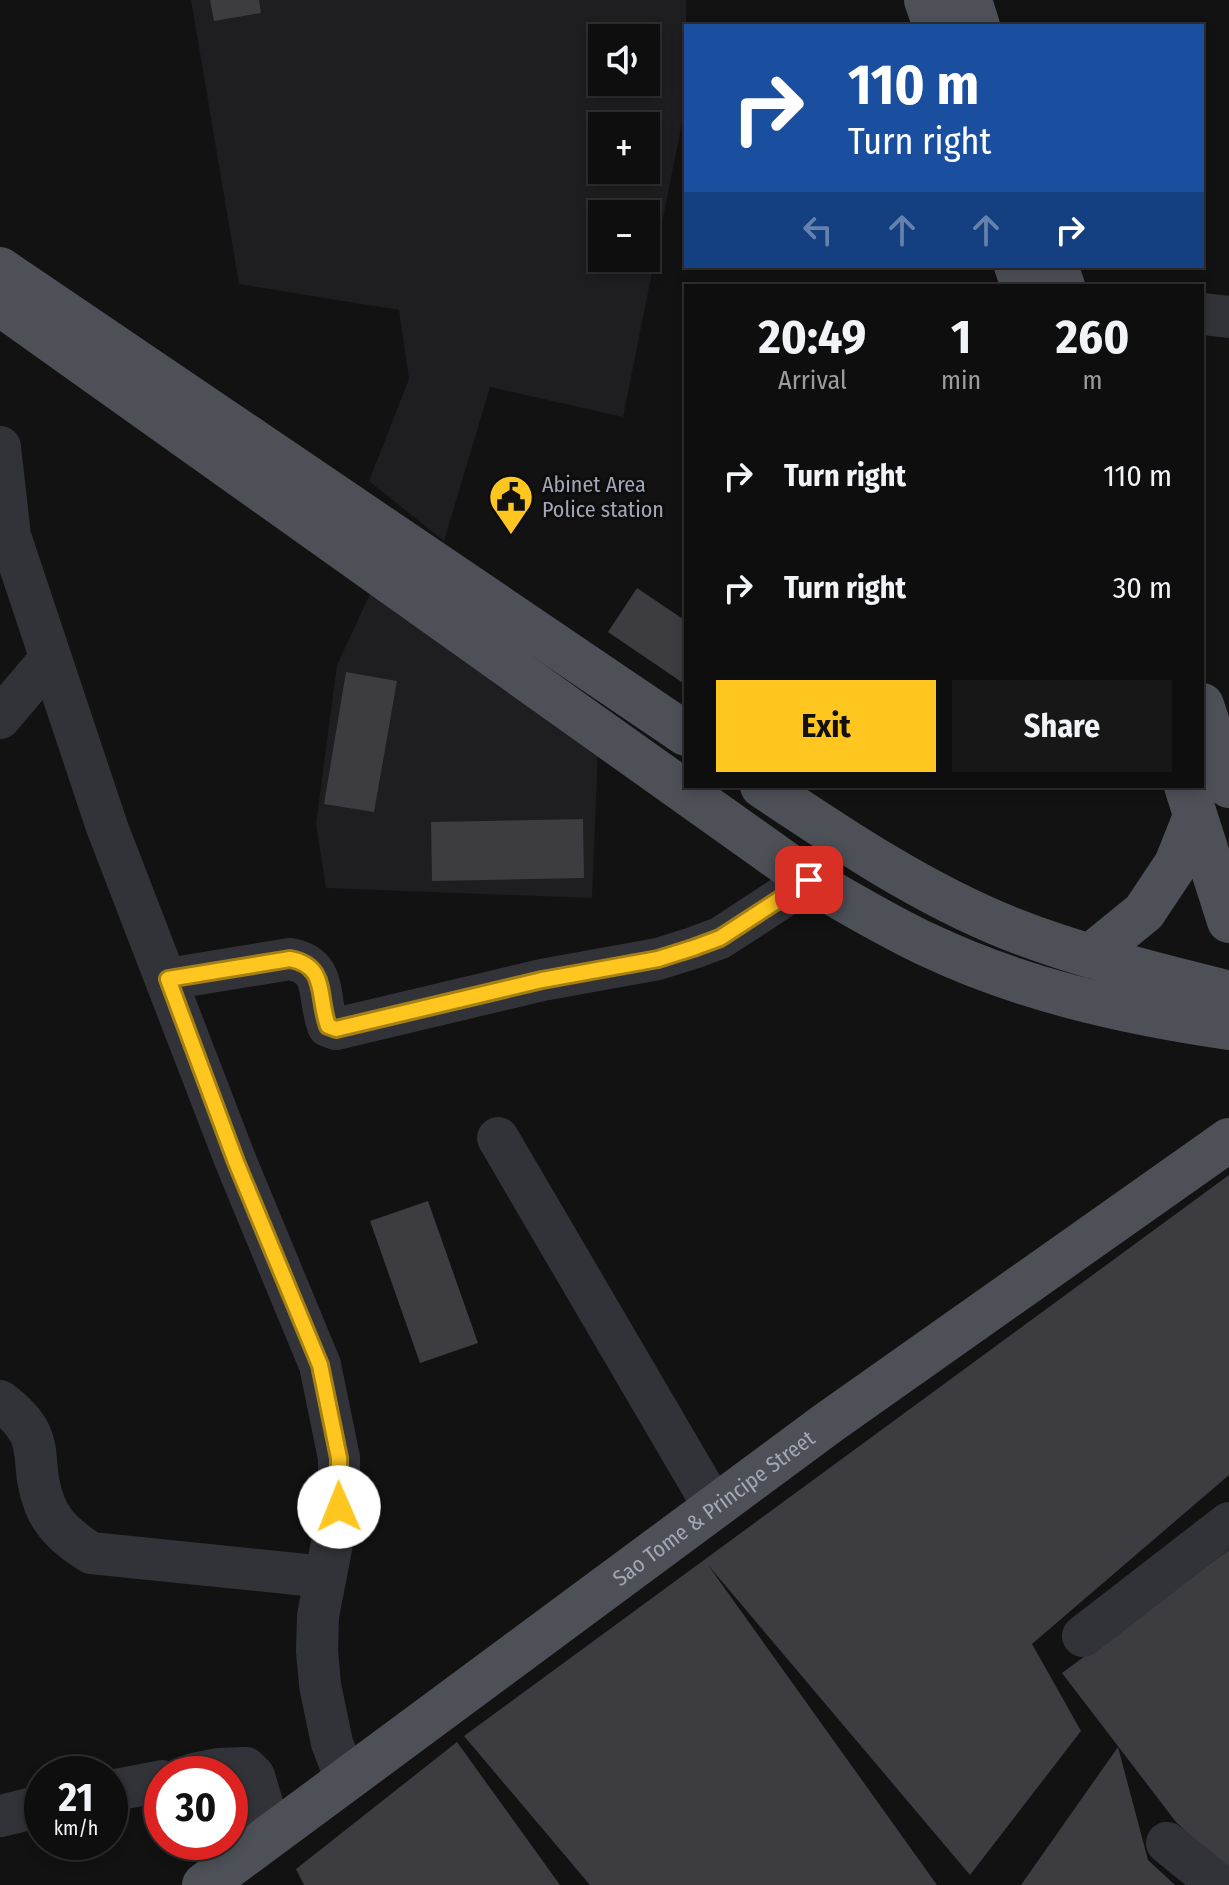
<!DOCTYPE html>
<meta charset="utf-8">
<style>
body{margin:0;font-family:"Fira Sans Condensed",sans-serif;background:#171717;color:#f1f3f6;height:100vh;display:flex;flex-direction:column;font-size:30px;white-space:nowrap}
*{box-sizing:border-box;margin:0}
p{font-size:26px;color:#9b9c9e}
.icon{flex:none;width:44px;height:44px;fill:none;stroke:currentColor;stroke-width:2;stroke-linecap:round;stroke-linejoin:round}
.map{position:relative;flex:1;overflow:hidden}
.details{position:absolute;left:684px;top:284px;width:520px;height:504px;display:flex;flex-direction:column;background:#0e0e0e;border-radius:0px;box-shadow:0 4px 12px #0003,0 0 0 2px #2e2e2e}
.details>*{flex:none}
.guide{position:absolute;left:684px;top:24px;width:520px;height:244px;border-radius:0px;box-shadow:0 4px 12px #0003,0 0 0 2px #2e2e2e;background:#1a4fa0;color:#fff;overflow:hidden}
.fabs{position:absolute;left:588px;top:24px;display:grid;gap:16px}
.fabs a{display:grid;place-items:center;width:72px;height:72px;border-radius:0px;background:#0e0e0e;box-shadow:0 4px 12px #0003,0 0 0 2px #2e2e2e;font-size:40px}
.speed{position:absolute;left:24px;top:1756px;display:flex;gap:16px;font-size:40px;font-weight:700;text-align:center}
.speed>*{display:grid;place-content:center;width:104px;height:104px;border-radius:50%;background:#0e0e0e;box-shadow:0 4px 12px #0003,0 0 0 2px #2e2e2e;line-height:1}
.speed small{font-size:20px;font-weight:400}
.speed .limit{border:12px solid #d22;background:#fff;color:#111}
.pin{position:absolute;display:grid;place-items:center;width:68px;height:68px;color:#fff;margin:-34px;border-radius:16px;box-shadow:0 4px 12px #0006}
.me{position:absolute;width:88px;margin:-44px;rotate:359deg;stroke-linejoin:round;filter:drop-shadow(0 0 6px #0008)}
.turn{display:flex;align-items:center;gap:28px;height:168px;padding:0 32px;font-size:36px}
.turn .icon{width:104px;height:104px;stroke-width:2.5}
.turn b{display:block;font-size:56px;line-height:68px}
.lanes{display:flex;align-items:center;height:76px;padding:0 32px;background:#0003;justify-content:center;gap:40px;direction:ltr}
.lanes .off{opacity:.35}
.eta{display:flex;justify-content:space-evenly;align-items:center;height:136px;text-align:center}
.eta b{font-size:48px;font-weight:700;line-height:56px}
.primary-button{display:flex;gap:16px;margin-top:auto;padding:16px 32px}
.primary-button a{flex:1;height:92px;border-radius:0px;background:#fec61f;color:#111;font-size:32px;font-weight:700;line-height:92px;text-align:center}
.primary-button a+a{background:#171717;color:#f1f3f6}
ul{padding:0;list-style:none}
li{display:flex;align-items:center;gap:24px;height:112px;padding:0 32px}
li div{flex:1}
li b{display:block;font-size:30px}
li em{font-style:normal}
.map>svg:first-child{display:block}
</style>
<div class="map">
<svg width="1229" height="1885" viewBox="0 0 1229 1885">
<rect width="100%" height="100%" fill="#121213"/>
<path fill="#1e1e21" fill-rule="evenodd" d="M191,0H686V103L623,417L490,387L444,541L369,481L409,379L399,310L239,284ZM602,38H646V82H602ZM602,126H646V170H602ZM602,214H646V258H602Z
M371,592L598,751L592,898L326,888L316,824L337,665Z"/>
<path fill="#3c3c41" d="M210,0H259L261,13L214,21Z
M637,588L686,621V685L608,632Z
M346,672L397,681L374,812L324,804Z
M583,819L584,878L432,881L431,822Z
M1229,1175V1475L1032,1644L1081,1731L970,1875L708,1565L937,1885H590L464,1736Z
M428,1201L478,1343L420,1363L370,1221Z
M1229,1550V1872L1176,1822L1062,1673Z
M457,1742L560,1885H304L296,1869Z
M1118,1747L1148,1860L1175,1885H1021Z"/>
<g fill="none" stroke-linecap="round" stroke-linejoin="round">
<path stroke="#323339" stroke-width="42" d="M1202,314L1229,317
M0,447L10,536L107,827L236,1162L320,1365L339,1458V1507L318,1616L317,1651L320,1685L332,1743L346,1779
M0,718L50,659
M168,979L290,959C328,966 317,996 328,1026L336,1029L542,980L658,959L693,948L720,938L809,880
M498,1138L714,1507
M0,1401C52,1440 26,1457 45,1505C54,1527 71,1540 91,1553L325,1577
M1083,1636L1229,1523
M193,1774L218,1769L246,1768L254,1776L271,1834
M110,1791L162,1781
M0,1816L42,1806
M1167,1843L1219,1885"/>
<g stroke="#4e5058" stroke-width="44">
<path d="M926,0L935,26"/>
<path d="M970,0L978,26"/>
<path d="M1016,266L1023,286"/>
<path d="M1056,266L1063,286"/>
<path d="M0,269L686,734"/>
<path d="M0,304L809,880C848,902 887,926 928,945C1023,990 1126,1013 1229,1028"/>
<path d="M1202,705L1229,786"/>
<path d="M762,786C841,839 923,894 1011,929C1082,957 1156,974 1229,993"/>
<path d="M1186,786L1229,921"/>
<path d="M1090,956L1144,912L1176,864L1195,816"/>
<path id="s1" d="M204,1885L828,1423L1229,1140"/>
</g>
</g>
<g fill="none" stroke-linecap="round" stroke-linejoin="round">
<g stroke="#a58114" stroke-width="20">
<path id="route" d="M339,1507V1458L320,1365L236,1162L168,979L290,959C328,966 317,996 328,1026L336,1029L542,980L658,959L693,948L720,938L809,880"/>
</g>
<use href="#route" stroke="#fec61f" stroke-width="14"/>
</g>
<defs>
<g id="civic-pin" transform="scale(2.3)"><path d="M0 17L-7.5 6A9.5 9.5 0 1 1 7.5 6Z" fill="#fec61f" stroke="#0d0d0e"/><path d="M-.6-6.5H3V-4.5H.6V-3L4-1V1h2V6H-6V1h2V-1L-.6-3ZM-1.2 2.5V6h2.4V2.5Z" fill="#111"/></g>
</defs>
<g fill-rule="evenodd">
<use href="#civic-pin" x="511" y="497"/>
</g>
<g text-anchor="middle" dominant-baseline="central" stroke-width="6" stroke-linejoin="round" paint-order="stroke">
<g font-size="22" fill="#a2a6b5" stroke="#0d0d0e" text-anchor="start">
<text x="542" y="484">Abinet Area<tspan x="542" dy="25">Police station</tspan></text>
</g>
<g font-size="22" fill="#a2a6b5" stroke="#0d0d0e">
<text stroke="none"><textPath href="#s1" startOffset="634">Sao Tome &amp; Principe Street</textPath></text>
</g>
</g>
</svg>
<div class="fabs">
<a><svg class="icon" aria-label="sound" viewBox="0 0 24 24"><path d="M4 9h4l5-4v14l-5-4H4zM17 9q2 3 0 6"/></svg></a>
<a>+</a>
<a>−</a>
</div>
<div class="speed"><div>21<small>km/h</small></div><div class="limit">30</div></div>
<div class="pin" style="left:809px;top:880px;background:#d93025"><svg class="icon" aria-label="arrive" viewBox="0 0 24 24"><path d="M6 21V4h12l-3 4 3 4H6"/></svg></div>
<svg class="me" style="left:339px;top:1507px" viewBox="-20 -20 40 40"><circle r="19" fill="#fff"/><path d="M0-13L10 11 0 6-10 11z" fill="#fec61f"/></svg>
<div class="guide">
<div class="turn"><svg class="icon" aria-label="right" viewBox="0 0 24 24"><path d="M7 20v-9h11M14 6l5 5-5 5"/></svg><div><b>110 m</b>Turn right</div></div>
<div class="lanes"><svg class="icon off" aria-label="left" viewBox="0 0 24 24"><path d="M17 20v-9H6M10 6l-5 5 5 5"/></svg><svg class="icon off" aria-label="ahead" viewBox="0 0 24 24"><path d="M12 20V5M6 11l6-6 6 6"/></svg><svg class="icon off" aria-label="ahead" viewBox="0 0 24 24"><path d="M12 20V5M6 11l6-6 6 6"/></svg><svg class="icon" aria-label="right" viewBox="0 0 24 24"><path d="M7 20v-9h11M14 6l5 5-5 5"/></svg></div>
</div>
<section class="details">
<div class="eta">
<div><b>20:49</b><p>Arrival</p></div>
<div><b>1</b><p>min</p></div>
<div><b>260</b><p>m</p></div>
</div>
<ul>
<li><svg class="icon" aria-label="right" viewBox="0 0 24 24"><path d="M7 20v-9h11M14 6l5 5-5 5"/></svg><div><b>Turn right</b></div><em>110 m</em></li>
<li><svg class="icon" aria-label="right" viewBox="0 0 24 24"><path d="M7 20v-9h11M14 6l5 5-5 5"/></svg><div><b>Turn right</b></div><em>30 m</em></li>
</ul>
<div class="primary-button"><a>Exit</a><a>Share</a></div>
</section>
</div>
